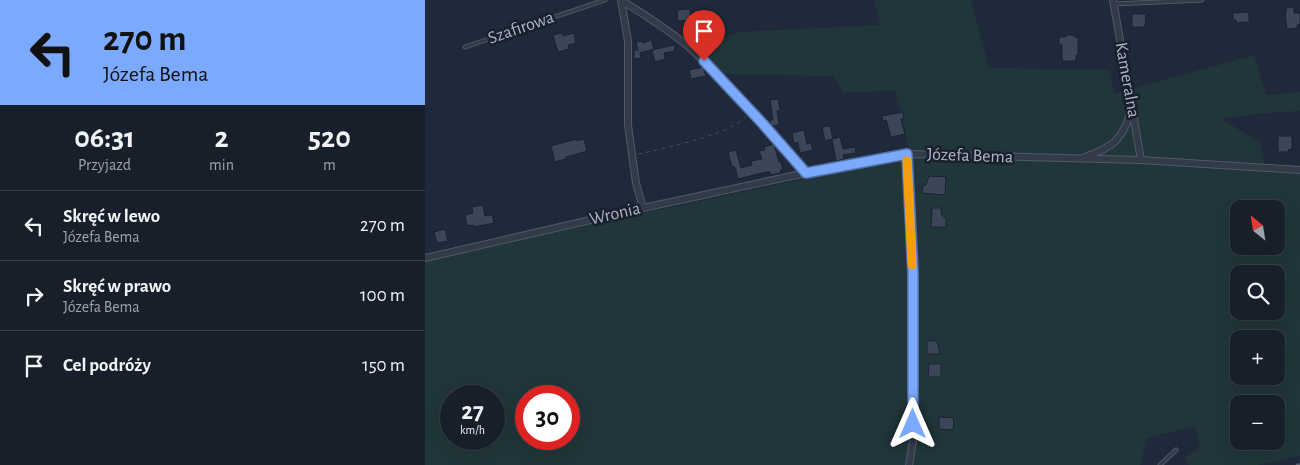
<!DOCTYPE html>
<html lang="pl">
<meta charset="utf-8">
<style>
body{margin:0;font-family:"Alegreya Sans",sans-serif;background:#242c37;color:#f1f3f6;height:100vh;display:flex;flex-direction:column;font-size:19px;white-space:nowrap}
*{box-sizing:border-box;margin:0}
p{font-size:16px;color:#9ea2a9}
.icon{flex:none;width:28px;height:28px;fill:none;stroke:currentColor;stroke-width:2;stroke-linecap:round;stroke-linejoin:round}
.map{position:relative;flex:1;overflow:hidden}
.sheet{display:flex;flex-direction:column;background:#171f2b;width:425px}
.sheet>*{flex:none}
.hud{background:#7ba9fd;color:#111;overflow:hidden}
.needle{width:32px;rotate:330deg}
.buttons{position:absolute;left:805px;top:200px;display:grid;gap:10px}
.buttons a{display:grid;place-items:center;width:55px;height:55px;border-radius:10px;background:#171f2b;box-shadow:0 5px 20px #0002,0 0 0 1px #363d47;font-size:25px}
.speed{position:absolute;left:15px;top:385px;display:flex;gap:10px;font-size:25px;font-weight:700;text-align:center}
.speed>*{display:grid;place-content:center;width:65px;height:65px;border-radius:50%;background:#171f2b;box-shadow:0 5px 20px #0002,0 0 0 1px #363d47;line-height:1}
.speed small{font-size:12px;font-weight:400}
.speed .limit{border:8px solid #d22;background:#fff;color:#111}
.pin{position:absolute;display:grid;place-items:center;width:42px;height:42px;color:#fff;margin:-51px -21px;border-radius:50% 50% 50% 0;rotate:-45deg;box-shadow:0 0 5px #0007}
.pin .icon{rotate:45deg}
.me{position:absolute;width:55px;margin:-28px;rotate:0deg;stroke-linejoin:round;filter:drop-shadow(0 0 4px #0008)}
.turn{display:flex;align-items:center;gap:18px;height:105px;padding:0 20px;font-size:22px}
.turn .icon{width:65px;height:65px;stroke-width:2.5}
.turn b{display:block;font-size:35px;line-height:42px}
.eta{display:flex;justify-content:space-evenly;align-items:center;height:85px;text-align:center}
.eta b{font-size:30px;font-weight:600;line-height:35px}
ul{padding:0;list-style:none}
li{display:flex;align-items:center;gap:15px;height:70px;padding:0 20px;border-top:1px solid #363d47}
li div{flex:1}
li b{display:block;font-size:19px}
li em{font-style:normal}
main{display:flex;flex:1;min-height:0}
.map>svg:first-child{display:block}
</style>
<main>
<section class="sheet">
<div class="hud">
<div class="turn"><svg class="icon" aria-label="left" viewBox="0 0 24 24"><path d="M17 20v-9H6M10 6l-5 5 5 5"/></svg><div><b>270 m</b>Józefa Bema</div></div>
</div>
<div class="eta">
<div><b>06:31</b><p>Przyjazd</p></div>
<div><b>2</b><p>min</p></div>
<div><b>520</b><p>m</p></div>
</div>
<ul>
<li><svg class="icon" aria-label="left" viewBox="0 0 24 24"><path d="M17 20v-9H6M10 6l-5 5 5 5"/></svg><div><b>Skręć w lewo</b><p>Józefa Bema</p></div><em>270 m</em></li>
<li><svg class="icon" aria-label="right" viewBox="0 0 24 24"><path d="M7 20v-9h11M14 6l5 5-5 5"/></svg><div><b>Skręć w prawo</b><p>Józefa Bema</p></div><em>100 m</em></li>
<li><svg class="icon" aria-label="arrive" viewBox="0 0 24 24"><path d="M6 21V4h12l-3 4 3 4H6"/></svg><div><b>Cel podróży</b></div><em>150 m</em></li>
</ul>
</section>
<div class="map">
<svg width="875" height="465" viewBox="0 0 875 465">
<rect width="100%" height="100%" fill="#1f2939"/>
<path fill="#21363a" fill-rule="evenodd" d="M449,0H546L564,68L685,70L689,94L829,55L841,95L875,92V111L831,114L797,119L835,143L841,172L875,173V456L832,465H764L760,457L775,448L770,426L722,438L715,465H0V260L382,178L487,160L470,90L419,93L408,76L298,74L272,46L315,32L455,25ZM814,209H851V246H814ZM814,274H851V311H814ZM814,339H851V376H814ZM26,396H69V439H26ZM101,396H144V439H101ZM814,404H851V441H814Z"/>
<path fill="#3b4759" stroke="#1a2230" d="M869,7V13H875V24L872,25V28L862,29L860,14H861V8Z
M265,9L266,20L253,21L252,10Z
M824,12V22L811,23V20H808V13Z
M707,14H721L720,27H707Z
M137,33L138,36L149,33L151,43L143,45L144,49L133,52L128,35Z
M641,35H649V37H653V55H651V61H637V45H634V37H641Z
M226,40L229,49L215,53L216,58L209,59V50H213L211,42L217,41L218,43Z
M249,45L250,51L239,53L240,59L230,62L227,50Z
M278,67L281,76L266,79L264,70Z
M353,99L355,110L352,111L354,125L346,126L345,120H348L345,100Z
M478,112L479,119H476L480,134L466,137L461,120L458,121L457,116Z
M405,126L408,139L415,137L418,149L430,147L431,153L418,155L419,159L411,161L407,139L400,141L397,127Z
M379,130L382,144L386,143L388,150L375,153L373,143H369L367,133Z
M853,136H867V149L863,150V152H853Z
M152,139V141L159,139L162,151L141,157V159L130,162L126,146Z
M349,144L354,162H356L358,170H355L356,173L346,175L345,172H341L313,179L310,167H307L303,152L311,150L316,168L327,165L326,161L337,159L334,151L340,150L339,147Z
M504,176L521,177L520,195L497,193L498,185H501Z
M58,205L60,216L67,215L69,223L49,227L48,225L42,226L40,215L48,213L47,207Z
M507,208H516V214L521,219V227H506Z
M20,229L23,241L12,243L9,232Z
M502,341H512L515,354H502Z
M504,364H516V377H503Z
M514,417L529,418L528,430L514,429Z"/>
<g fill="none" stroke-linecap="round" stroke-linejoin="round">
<g stroke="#505967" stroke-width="5">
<path id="lane" d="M689,4L777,0
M40,47L180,0
M735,465L751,450"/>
</g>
<g stroke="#505967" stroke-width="8">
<path id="street" d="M196,0C219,15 245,30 266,49C307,87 344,131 381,173L482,154L716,160L875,170
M196,0L203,41V125L211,183L218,208
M688,0L716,160
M482,154L488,273V442L484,465
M660,157C688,147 698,140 706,110
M0,258L218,208L381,173"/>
</g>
<path stroke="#3f5357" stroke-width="1" stroke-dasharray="4 4" stroke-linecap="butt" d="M213,154C236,149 308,134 321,116"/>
<use href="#lane" stroke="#333b49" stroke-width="3"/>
<use href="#street" stroke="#333b49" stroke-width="6"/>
<path stroke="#555f70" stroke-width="2" stroke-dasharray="5 5" stroke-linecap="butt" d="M871,465L875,464"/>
</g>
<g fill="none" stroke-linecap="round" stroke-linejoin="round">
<g stroke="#506ea4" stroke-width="12">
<path id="route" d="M279,61L338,124L381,173L482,154L488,273V424"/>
</g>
<use href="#route" stroke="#7ba9fd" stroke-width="9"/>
<path stroke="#f59e0b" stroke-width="9" d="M482,161L487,265"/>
</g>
<g text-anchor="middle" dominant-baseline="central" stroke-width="5" stroke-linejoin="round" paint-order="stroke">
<g font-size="18" fill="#adb6c6" stroke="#19202d">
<text transform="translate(96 28) rotate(-19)">Szafirowa</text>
<text transform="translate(702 80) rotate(80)">Kameralna</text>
<text transform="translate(545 156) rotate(2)">Józefa Bema</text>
<text transform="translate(190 214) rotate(-13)">Wronia</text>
</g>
</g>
</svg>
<div class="buttons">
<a><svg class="needle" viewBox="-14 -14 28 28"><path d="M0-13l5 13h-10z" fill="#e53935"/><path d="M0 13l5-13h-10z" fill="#9ea2a9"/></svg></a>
<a><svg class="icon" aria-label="search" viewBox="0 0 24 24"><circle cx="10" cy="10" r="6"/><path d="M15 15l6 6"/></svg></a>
<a>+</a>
<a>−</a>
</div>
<div class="speed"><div>27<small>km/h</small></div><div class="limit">30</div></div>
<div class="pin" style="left:279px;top:61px;background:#d93025"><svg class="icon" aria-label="arrive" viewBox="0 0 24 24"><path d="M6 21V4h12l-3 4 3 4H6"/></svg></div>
<svg class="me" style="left:488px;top:424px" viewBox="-20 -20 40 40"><path d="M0-17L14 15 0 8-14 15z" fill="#7ba9fd" stroke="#fff" stroke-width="4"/></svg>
</div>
</main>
